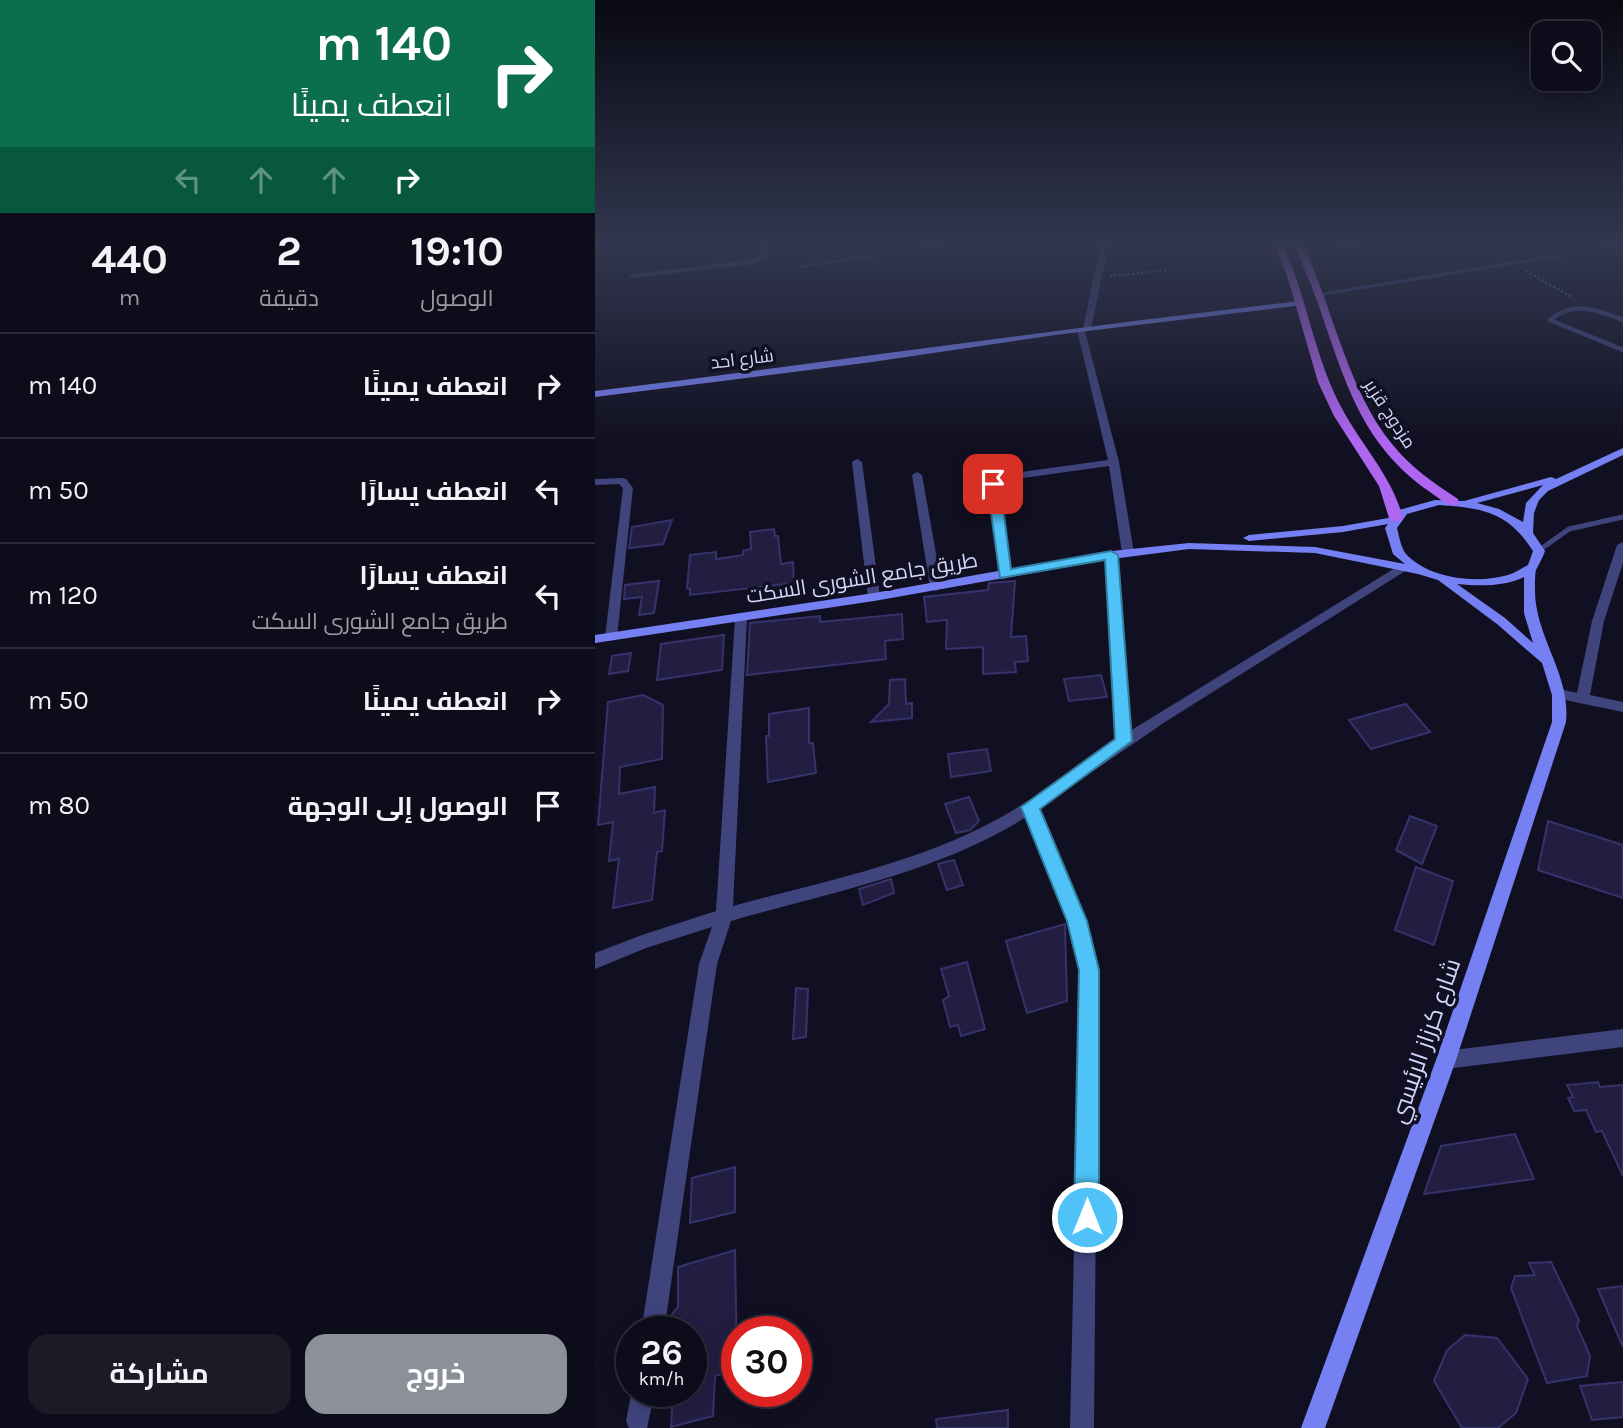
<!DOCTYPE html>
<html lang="ar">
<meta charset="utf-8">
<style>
body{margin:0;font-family:Karla,Cairo,sans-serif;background:#1b1a27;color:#f1f3f6;direction:rtl;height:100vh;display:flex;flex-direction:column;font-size:26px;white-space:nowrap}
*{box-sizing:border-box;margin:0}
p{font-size:23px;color:#9a9ba2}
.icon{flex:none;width:38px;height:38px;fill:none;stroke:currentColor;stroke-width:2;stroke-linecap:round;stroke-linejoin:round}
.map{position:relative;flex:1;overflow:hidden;direction:ltr}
.side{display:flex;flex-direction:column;background:#0d0c1a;width:595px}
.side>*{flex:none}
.guide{background:#0b6e4f;color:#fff;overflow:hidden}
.fabs{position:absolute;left:936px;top:21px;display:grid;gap:14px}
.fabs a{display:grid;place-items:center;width:70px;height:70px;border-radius:14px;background:#0d0c1a;box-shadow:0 4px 18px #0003,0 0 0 2px #2d2c39;font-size:35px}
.speed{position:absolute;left:21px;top:1316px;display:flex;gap:14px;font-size:35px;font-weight:700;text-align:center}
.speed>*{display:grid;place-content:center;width:91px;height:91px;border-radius:50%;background:#0d0c1a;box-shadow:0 4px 18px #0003,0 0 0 2px #2d2c39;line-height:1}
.speed small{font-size:18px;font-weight:400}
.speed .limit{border:10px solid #d22;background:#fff;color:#111}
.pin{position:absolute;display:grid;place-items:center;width:60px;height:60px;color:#fff;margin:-30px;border-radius:14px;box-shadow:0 4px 10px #0006}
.me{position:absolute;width:77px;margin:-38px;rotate:0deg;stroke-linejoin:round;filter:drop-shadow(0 0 5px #0008)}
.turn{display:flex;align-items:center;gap:24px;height:147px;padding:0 28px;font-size:32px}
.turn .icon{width:91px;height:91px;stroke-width:2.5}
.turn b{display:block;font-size:49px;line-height:60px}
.lanes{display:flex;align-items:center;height:66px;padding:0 28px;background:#0003;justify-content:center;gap:35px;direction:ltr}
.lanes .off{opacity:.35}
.eta{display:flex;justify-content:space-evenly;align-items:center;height:119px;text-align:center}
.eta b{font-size:42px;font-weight:700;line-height:49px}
.cta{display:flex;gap:14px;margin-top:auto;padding:14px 28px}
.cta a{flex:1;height:80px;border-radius:21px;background:#8c9099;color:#fff;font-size:28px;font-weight:700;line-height:80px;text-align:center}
.cta a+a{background:#1b1a27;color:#f1f3f6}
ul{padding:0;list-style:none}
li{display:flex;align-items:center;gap:21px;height:105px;padding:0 28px;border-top:2px solid #2d2c39}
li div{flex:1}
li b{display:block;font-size:26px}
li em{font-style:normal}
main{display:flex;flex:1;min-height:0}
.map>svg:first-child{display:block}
</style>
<main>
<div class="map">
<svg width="1028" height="1428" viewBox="0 0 1028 1428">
<rect width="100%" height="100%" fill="#111022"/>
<path fill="#211e41" stroke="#37326b" stroke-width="2" d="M77,520L68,544L34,548L37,527Z
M179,529L180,536H183L186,564L198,562L199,583L95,595V589L92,588L95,555L121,552V559L148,555V551L156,549L155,532Z
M64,581L59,613L44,615L47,597L29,599L30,585Z
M420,581L416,637L431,636L433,661L420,662L421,672L388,674V647L351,649L352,620L332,622L329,597L393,590L394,583Z
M307,614L308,639L290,641L291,659L152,675L155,623L225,616V622Z
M129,635L127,670L62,680L66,644Z
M36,653L33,671L14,674L17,656Z
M506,675L512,697L474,701L469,679Z
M310,679L311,704L317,703V718L276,722L294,704L295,680Z
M48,695L68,705L67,759L25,767L24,794L60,787L59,813L70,810L67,851L62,852L57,900L18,908L24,859L14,861L18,822L3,825L13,702Z
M811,704L835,732L776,749L754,720Z
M214,708V743H218L221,773L173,782L171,736H174V714Z
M392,749L396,771L356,777L353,754Z
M374,797L384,821L375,830L361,833L350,804Z
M815,816L842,826L827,864L801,850Z
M953,821L1028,845V898L943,870Z
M359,860L368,885L352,890L343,864Z
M821,867L858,881L839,945L800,930Z
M296,879L299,893L268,905L264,889Z
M470,924L472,1001L432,1013L411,941Z
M372,962L390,1029L366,1036L363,1025L355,1027L348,1000L354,996L346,969Z
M201,988L213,989L211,1037L198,1039Z
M1003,1082L1005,1087L1028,1085V1176L1007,1131L1001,1132L991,1110L979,1111L973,1098L978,1097L972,1085Z
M920,1134L939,1179L829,1194L846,1146Z
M140,1167V1212L95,1223L97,1178Z
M140,1250L142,1369L120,1376L118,1416L76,1427L78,1391H96V1332H74L75,1317L83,1307V1267Z
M956,1262L984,1320L982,1326L995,1356L992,1376L952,1383L916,1288L920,1276L940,1275L934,1263Z
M1028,1286V1347L1003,1289Z
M870,1335L902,1338L933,1379L921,1413L903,1428H867L839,1381L852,1350Z
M1028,1382V1417L997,1420L985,1386Z
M413,1410V1428H342L341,1419Z"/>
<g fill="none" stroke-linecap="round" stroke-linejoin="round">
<path stroke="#3aaa97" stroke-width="2" stroke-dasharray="2 2.5" stroke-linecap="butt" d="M931,271L977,297
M515,276L574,270"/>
<path stroke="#3f447d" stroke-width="4.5" d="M1028,320C1003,310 977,300 955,320L1028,350"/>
<path stroke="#3f447d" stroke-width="5" d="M943,551L974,529L1028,517"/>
<path fill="#3f447d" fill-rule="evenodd" d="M168,243H175L167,260L158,264L38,278L34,276L38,274L153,260L161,257Z
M351,243H368L206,268L202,266Z
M506,243H514L496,329L490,331L524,462L539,553L533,556L527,553L514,466L406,481L404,484L416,575L410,579L406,578L394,484L398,476L513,460L482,330L488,328Z
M767,243H785L708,255L704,253Z
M1028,243V247L724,296L720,294Z
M262,459L267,462L285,597L279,601L273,597L257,462Z
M322,472L327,475L347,587L341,591L335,587L317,475Z
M27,478L31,479L38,488L22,637L16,641L10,637L28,488L24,484L0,485V479Z
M1028,542V563L1009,621L995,695L1028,702V712L965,699L958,694L965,689L982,693L997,621L1022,545Z
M517,551L523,555L535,731L805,565L809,564L815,568L570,722L443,809L491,921L503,970L499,1428H475L485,970L473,921L431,817C343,873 235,892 136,921L122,964L69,1332H46L104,964L117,927L51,948L0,969V953L47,935L121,911L140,618L146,614L152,618L138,906C225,882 316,865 397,822C441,799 480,767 522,739L511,555Z
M1028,1029V1047L851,1069L844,1066L841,1060L844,1054L851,1051Z
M37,1389V1391H60L52,1428H34L31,1421Z"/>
<path fill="#7580f2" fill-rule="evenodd" d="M705,301H708V305L460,335L277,362L0,397V391C235,362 470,328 705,301Z
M1028,448V455L953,491L944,500L939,513L938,533L950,551C948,557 944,564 941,570C940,574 940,581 940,586C938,635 976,673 971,722L861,1060L730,1428H706L841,1060L957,722V695L947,663L902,624L843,580L823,574L720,553L594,549L517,559L279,601L0,643V635L279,593L517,551L594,543L720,547L810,564L798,554L790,528L793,524L748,532L654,541L648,538L654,535L748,526L799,517L804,510L840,500L869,501L956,477L961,479ZM948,485L931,503L928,522L904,509L882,503ZM844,505C888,508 913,512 938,551L933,565C927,568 920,573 913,575C882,584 834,579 811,554C806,548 804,536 802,528L812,514ZM929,577V613L938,643L910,618L862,584C884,586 909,587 929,577Z"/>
<path fill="#ae66f1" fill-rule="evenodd" d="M679,243H687C711,294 718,350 743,401C763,442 796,473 808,518L806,521H796L794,518L784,486L739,416L723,382L694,282Z
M699,243H707C738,307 752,389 797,444C815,467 839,483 863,499V505C852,507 844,498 835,492C770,447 752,388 728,318C720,292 708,268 699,243Z"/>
</g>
<linearGradient id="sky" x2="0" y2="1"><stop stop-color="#090913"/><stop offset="0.55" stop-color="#32374f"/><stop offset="1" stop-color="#32374f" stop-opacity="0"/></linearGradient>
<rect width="1028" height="443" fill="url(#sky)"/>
<path fill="#4fc3f7" stroke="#337fa1" stroke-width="2" d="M398,480L405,484L416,569L516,551L523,555L537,741L445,809L492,921L504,970V1217L500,1225L492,1229L483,1225L479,1217L484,970L472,921L426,807L520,739L510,560L405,578L392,484Z"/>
<g text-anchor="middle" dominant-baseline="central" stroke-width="7" stroke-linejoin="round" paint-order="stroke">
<g font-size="18" fill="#d5d5fb" stroke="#111022">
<text transform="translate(147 359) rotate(-7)">شارع احد</text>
<text transform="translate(795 414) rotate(57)">مزدوج قزير</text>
</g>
<g font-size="21" fill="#d5d5fb" stroke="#111022">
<text transform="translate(267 578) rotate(-9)">طريق جامع الشورى السكت</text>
</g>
<g font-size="24" fill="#d5d5fb" stroke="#111022">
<text transform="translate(830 1041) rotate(-71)">شارع كرزاز الرئيسي</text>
</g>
</g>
</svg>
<div class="fabs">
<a><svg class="icon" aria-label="search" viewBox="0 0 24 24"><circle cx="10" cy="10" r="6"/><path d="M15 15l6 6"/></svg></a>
</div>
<div class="speed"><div>26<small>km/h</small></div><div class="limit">30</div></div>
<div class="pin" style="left:398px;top:484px;background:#d93025"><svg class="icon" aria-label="arrive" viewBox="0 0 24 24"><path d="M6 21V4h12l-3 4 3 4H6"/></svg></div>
<svg class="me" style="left:492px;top:1217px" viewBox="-20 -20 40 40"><circle r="17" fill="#4fc3f7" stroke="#fff" stroke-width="3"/><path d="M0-11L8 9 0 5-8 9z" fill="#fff"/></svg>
</div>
<section class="side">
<div class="guide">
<div class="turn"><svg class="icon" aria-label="right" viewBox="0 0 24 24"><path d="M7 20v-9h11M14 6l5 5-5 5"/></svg><div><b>140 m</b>انعطف يمينًا</div></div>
<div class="lanes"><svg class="icon off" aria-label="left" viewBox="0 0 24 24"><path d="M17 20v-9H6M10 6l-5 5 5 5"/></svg><svg class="icon off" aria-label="ahead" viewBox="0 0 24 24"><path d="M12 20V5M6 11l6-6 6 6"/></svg><svg class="icon off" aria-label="ahead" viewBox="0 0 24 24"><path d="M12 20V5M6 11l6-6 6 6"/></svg><svg class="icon" aria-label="right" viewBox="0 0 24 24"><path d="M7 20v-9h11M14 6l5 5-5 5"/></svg></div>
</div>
<div class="eta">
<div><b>19:10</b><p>الوصول</p></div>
<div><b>2</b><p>دقيقة</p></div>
<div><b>440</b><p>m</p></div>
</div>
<ul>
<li><svg class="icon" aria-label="right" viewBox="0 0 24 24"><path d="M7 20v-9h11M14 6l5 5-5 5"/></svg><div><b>انعطف يمينًا</b></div><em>140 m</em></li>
<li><svg class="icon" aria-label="left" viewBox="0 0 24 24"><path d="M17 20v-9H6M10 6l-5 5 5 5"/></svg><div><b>انعطف يسارًا</b></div><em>50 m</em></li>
<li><svg class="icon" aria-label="left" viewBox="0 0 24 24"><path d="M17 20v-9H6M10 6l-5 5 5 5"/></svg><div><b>انعطف يسارًا</b><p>طريق جامع الشورى السكت</p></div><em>120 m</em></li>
<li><svg class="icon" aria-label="right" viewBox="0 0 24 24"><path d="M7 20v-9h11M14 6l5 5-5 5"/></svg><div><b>انعطف يمينًا</b></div><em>50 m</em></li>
<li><svg class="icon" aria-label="arrive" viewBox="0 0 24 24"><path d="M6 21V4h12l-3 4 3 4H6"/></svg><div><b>الوصول إلى الوجهة</b></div><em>80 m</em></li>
</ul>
<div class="cta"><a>خروج</a><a>مشاركة</a></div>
</section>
</main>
